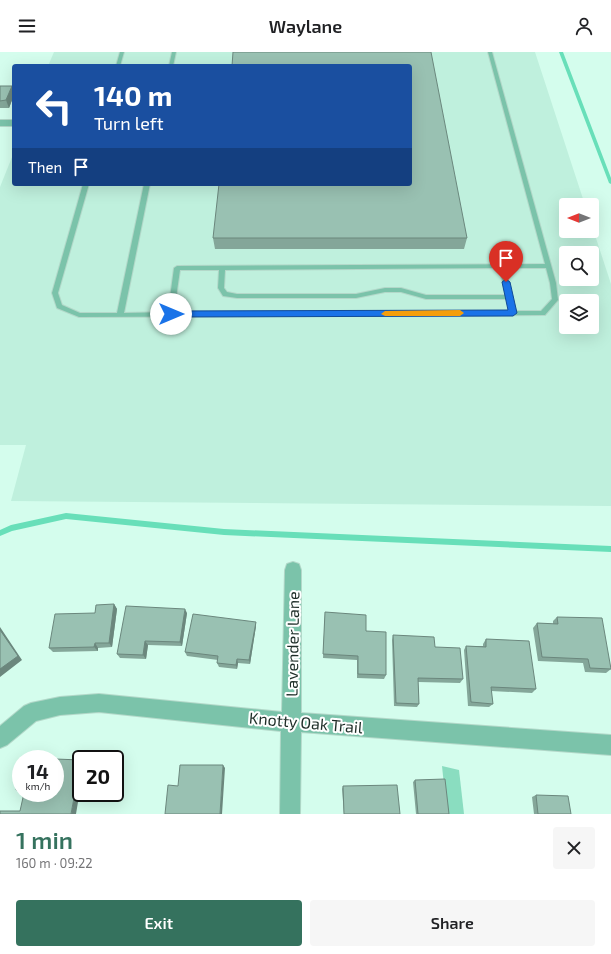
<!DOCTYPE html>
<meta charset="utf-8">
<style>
body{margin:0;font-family:"Exo 2",sans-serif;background:#f6f6f6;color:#202124;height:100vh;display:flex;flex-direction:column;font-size:15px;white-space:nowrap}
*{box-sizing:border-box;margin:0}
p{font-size:13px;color:#757577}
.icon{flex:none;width:22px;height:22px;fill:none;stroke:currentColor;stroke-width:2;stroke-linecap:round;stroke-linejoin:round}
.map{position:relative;height:762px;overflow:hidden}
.panel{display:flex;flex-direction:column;background:#fff;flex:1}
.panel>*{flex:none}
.top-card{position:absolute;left:12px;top:12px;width:400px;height:122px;border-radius:4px;box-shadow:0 4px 16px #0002;background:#1a4fa0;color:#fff;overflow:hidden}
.needle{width:26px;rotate:270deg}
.tools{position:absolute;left:559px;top:146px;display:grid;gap:8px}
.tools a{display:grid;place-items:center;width:40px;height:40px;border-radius:4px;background:#fff;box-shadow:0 4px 16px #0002;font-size:20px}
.speed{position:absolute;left:12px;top:698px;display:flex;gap:8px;font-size:20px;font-weight:700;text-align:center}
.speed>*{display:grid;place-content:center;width:52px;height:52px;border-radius:50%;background:#fff;box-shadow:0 4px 16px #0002;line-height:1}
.speed small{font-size:10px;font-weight:400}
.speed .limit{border:2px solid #111;border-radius:6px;background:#fff;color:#111}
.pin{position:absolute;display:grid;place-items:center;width:34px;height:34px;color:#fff;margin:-41px -17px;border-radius:50% 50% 50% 0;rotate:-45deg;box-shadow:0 0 4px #0007}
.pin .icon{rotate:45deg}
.me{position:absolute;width:44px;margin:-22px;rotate:90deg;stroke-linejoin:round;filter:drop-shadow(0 0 3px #0008)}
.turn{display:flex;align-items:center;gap:14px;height:84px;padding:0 16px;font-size:18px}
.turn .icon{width:52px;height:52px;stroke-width:2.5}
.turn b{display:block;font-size:28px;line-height:34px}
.then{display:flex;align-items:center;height:38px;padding:0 16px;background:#0003;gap:8px;font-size:15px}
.round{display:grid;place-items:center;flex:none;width:42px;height:42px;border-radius:4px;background:#f6f6f6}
.head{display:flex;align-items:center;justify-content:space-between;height:68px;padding:0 16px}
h1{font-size:24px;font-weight:600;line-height:30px;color:#35725e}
.cta{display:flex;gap:8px;margin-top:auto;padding:8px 16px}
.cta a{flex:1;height:46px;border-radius:4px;background:#35725e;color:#fff;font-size:16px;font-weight:600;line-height:46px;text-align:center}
.cta a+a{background:#f6f6f6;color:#202124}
header{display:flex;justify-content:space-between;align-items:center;height:52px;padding:0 16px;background:#fff;font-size:18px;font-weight:600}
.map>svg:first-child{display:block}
</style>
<header><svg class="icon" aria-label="menu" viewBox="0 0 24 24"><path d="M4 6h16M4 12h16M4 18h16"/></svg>Waylane<svg class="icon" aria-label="person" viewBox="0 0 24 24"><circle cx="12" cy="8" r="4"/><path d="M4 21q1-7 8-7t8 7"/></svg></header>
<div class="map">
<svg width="611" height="762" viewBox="0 0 611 762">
<rect width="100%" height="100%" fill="#d4fded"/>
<path fill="#bff0dd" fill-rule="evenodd" d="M54,0H535L585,153H566V179H592V174L611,232V454L11,449L26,393H0V135L14,100V132H410V14H48ZM566,201H592V227H566ZM566,249H592V275H566Z"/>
<path fill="#8addc0" d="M442,714L459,718L464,762H447Z"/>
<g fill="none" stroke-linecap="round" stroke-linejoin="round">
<path fill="#68dfb9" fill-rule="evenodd" d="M559,0H563L611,126V132L609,131Z
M66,461L224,477L611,494V500L224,483L66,467L12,479L0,484V478L11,473Z"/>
<g stroke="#b3d8c9" stroke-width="2">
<path id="lane" d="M120,0H124L120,14H116Z
M172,0H176L173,14H169Z
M488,0H492L556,231L558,248L545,263L79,265L57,256L52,241L83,132H89L58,241L62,253L80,261H117L144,132H150L124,261L168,260L174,216L177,214L545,212ZM499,216L506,243H426L401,236H385L356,242H237L227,240L224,236L225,218ZM505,216H546L550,231L552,247L541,259H516ZM180,218H219L218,236L223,244L237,246H356L385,240H401L426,247H507L509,259L174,260Z"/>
</g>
<g stroke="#b3d8c9" stroke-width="2">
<path id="street" d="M0,68H14V74H0Z
M293,510L299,512L301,518V661L611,683V703L301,680L300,762H280L281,679L99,660L60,663L36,669L7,693L0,696V674L24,654L31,651L60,645L99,642L282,660L285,518L287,512Z"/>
</g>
<use href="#lane" fill="#7bc3aa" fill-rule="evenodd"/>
<use href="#street" fill="#7bc3aa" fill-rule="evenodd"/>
</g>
<path fill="#84a699" d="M0,34H12L14,39V43L9,56H0Z
M213,186H467L464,197H215Z
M114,552L117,557L112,595L98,596V599L53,600L49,596L95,561Z
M325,560L366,579L386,623L384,627L357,626V608L323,606Z
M187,561L182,594L148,593L146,607L120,606L117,602Z
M557,565L611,617L606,621L585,620L583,611L538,609L533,576L537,571L553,572V569Z
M256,570V574L250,612L238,611L237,617L219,615L217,611L218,608L187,604L185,600Z
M393,583L463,627L460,631L418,630L419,652L417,655L394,654L392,588Z
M486,587L536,637L532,641L491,639L493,652L489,655L468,654L464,598L466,594H483V592Z
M415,728L449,762H416L413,730Z
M343,734L400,762H344L342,737Z
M536,743L571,762H534L532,745Z"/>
<path fill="#6b877d" d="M12,34L14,39V43L9,56L6,48Z
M114,552L117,557L112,595L109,591Z
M185,557L187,561L182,594L180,590Z
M256,570V574L250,612L249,608Z
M0,575L22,608L0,625Z
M145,589L148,593L146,607L143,603Z
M95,591L98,596V599L94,595Z
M237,607L238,611L237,617L236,613Z
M81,708V732L76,762H71Z
M223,713L225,716L222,762H220Z"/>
<path fill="#99c1b2" stroke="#6b877d" d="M233,0H431L467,186H213L219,132H410V14H232Z
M0,34H12L6,48L0,49Z
M114,552L109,591H95L94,595L49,596L55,562L95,561L96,553Z
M126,554L185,557L180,590L145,589L143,603L117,602Z
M325,560L366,563V579L386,580V623L358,622V604L323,602Z
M193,562L256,570L249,608L237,607L236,613L217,611L218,604L185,600Z
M557,565L602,566L611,617L590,616L588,607L542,605L537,571L558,572Z
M0,578L18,604L0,617Z
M393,583L434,585L435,595L460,596L463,627L418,626L419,652L396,651Z
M486,587L529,589L536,637L491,635L493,652L471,650L466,594L486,595Z
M55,707L81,708L71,762H0V759H20L24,741H55Z
M180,713H223L220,762H165L168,733L178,734Z
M21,715V738H16Z
M445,727L449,762H418L415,728Z
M397,733L400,762H344L343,734Z
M536,743L568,744L571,762H538Z"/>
<path fill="#1a73e8" stroke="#114b97" d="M506,227L510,230L517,261L513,264L171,265L167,262L171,259L508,258L502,230Z"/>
<path fill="#f59e0b" d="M460,258L464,261L460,264H385L381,262L385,259Z"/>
<g text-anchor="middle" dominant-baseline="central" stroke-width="4" stroke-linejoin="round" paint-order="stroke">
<g font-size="16" fill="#1d2d27" stroke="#fff">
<text transform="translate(292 592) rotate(-89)">Lavender Lane</text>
<text transform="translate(306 670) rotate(5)">Knotty Oak Trail</text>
</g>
</g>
</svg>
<div class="tools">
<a><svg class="needle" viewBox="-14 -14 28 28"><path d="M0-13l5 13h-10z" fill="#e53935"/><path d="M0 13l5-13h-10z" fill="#757577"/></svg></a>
<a><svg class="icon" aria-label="search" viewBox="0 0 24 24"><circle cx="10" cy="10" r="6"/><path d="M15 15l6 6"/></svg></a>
<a><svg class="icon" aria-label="layers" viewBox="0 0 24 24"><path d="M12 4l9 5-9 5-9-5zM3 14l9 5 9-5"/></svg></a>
</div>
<div class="speed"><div>14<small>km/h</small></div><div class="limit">20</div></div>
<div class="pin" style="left:506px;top:230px;background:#d93025"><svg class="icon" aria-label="arrive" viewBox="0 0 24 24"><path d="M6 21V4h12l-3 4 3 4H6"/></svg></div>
<svg class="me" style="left:171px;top:262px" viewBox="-20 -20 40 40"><circle r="19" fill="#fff"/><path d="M0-13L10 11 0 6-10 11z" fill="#1a73e8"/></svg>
<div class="top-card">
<div class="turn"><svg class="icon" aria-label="left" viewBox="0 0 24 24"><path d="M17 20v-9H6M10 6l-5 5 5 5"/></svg><div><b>140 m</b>Turn left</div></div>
<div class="then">Then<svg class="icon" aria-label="arrive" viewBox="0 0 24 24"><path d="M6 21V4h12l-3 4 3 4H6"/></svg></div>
</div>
</div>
<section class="panel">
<div class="head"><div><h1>1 min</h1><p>160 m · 09:22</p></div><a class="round"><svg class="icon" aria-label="close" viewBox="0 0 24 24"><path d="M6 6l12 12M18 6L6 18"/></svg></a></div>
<div class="cta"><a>Exit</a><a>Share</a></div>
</section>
